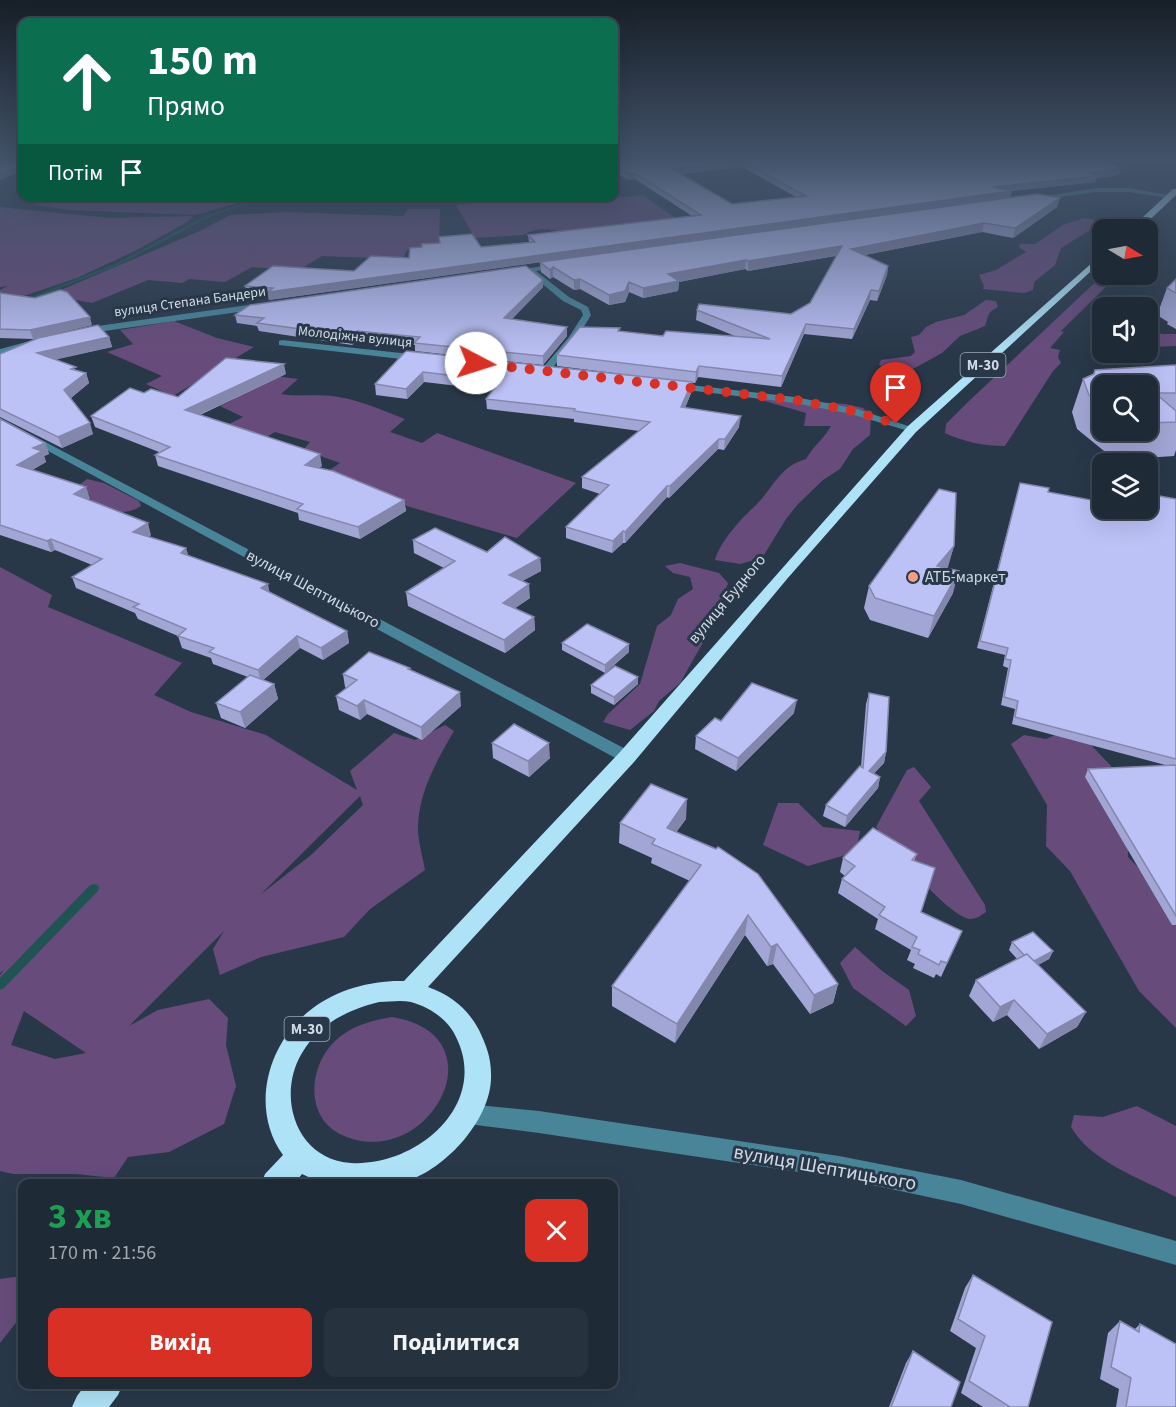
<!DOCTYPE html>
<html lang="uk">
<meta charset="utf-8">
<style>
body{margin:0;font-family:"Source Sans 3",sans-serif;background:#27323f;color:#f1f3f6;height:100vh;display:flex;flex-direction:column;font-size:22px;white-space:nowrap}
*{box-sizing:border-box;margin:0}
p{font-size:20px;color:#a1a7ad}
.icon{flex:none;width:33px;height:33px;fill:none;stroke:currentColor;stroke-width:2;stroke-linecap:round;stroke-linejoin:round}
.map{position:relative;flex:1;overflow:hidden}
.drawer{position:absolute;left:18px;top:1179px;width:600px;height:210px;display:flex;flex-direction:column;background:#1f2a37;border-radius:12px;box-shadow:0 6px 24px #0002,0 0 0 2px #3c4652}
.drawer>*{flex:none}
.banner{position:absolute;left:18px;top:18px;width:600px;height:183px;border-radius:12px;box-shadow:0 6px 24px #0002,0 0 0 2px #3c4652;background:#0b6e4f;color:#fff;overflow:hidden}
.needle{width:39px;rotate:100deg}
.tools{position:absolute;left:1092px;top:219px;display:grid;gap:12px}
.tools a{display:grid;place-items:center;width:66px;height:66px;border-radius:12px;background:#1f2a37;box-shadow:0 6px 24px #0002,0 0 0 2px #3c4652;font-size:30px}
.pin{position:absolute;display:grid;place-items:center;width:51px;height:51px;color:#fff;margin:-62px -26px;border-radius:50% 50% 50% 0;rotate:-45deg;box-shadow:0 0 6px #0007}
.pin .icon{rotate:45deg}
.me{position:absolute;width:66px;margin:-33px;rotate:95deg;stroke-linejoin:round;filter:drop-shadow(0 0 4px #0008)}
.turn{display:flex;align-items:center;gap:21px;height:126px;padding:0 30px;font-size:27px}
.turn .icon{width:78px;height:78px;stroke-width:2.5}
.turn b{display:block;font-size:42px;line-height:51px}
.then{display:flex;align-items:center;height:57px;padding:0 30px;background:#0003;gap:12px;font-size:22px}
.round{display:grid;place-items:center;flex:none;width:63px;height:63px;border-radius:12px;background:#27323f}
.overview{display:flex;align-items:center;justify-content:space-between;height:102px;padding:0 30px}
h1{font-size:36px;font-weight:700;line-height:45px;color:#1e9e55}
.button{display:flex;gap:12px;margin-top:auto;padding:12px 30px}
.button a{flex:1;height:69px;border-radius:12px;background:#d93025;color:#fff;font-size:24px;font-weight:700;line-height:69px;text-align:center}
.button a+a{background:#27323f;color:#f1f3f6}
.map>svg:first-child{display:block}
</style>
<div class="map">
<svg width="1176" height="1407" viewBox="0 0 1176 1407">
<rect width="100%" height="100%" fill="#293849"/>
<path fill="#674c7b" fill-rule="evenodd" d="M643,195L677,219L561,232C551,228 532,228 524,235L475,238L456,205L490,202L485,197H522L530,203L569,199L575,202Z
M113,197V196L260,197L195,215L70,210L35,205L47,199L109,201Z
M0,207L110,218L193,216L187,222L137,250L77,278L18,298L0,294V290L8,286L0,287Z
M408,209H440L439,249L407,250L401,263L372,258L322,256L299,270L252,267L225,282L189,279L182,283L148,280L92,303L49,295L200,231L230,215L286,212L403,216Z
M1084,218L1095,220L1098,225L1061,248L1055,265L1034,282L1033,290L1024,293L983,289L984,286L979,275L996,270L1026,252L1019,247L1020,244H1035L1063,225Z
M1104,274L1118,275L1061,331L1064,332L1050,348L1060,350L1058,357L1061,363L1053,371L1005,446C984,446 964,442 945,433L946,424L968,402Z
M986,300L996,301L998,307C986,313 989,316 985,326L960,336L942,353L891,381L885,377L892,371L879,365L881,360L911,356L915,352L911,337L919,335L926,327L936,322L964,315Z
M174,321L217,338L254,347L173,396L146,384L162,376L107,352L133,344L120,330Z
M1148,328L1162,334H1176V346L1148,347Z
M274,376L298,379L281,394C299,397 314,394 332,396C358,399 381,410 405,419L390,432L422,443L437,433L576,483L517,538L386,500L321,476L340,463L303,450L310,442L275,432L257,443L221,428L243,417L220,406C239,397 255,384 274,376Z
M754,398L845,404L863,408L871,416L870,435L853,449L840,469L823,480L798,504L786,519L762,558L740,564L715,560C721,540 741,519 756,505C774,487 779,467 806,459C813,446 824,439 831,426H804L806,413Z
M87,479L104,483L139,501L141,506C127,516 106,512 90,506C93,494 87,492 79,485Z
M680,563L719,573L728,583L714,623L680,683L659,701L654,711L630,730L603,722L608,714L640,684L657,626L671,615L678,599L693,589L690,577L673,573L665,566Z
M0,567L52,595L48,607L182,663L154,695L191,712L266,735L357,790L350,771L394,733L415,740L445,725L454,731C436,762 417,795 418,832C419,845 423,858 425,870L370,909L344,937L261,957L220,975L213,949L224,931L129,1026L158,1010L209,999L228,1018L226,1045L236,1086L224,1124L169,1152L128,1157L114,1178L76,1174H13L0,1171V975L4,970L0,973ZM360,796L363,805L311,855L260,895ZM24,1011L86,1053L55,1059L11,1045Z
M1074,727L1111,766L1101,792L1128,820V857L1176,907V1028L1139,991L1070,871L1046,846L1047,805L1011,744L1024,735L1046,739Z
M914,767L931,787L919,801L985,905L986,912C981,915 977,919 970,919C946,915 893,847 876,827L907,770Z
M778,803H798L823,827L860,831L856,852L808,866L763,845Z
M855,947L882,971L909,990L916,1016L906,1026L853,988L840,963Z
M392,1017C504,1035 428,1174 342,1135C305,1118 308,1068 334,1042C350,1026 370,1021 392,1017Z
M1137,1106L1176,1126V1197C1142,1179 1091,1162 1071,1127L1074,1115L1103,1117Z
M22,1276V1315L0,1343V1279Z"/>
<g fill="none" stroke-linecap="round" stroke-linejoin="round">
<path fill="#1f5453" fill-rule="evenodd" d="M266,196H272L209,217L119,265L0,312V309L117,263L207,215Z
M94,884L98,885L99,888L98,891L4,988L0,990V978L90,885Z"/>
<path fill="#498599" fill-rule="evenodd" d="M1097,188H1129L1173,196L1170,198L1129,192H1097L1030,201L1027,199Z
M561,263L565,265L564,267L536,271L569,297L588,307L591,315L576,340L549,372L546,373L541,370L569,337L583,315L581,310L563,301L528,272L511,274L507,272Z
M264,303L267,304V308L83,334L79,331L83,328Z
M282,340L419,355L424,358L419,361L279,345V341Z
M30,341L34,344L33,346L0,355V349Z
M673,383L795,397L857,409L917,429L912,432L851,414L795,403L670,388V384Z
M0,418L633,753L635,757L633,761H621L0,425Z
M468,1104L539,1111L839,1156L961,1180L1176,1241V1265L961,1204L839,1178L539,1133L468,1124L460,1121L457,1114L460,1107Z"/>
<path fill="#aee3f7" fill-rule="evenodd" d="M1173,189H1176V195L1139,230H1129Z
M1102,254V261L916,432L787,579L634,762L428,987C452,996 467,1008 479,1030C486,1045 491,1057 491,1074C493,1119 443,1173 400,1183C388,1186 372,1184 359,1184C336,1184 323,1185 302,1174L294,1184H261L265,1174L283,1155C249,1108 268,1041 313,1008C338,989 373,980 404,981L620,752L908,426ZM379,1002C389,1002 400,1000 411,1002C429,1007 448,1019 456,1037C490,1105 416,1167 351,1163C296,1160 276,1096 302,1053C319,1024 347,1010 379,1002Z
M86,1384H123L118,1395L109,1407H72L77,1396Z"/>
</g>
<path fill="#a2a6d4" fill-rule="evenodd" d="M614,159L1121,168L1119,175L1097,178L1095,182L1012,191L1010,197L1060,198L1057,207L1013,238L982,232L865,255L888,266L887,275L877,301L870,300L852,339L804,334L781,387L698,377L695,383L557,366V355L620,332L663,336L737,337L696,320L697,310L791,314L810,303L836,256L748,271L745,269L679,282L678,291L643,298L629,292L625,302L609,305L580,289L574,290L553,277L550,279L541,272L540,262L269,300L268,295L247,294L245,286L354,271L409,258L481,247L529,242L528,235L692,216L635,179L628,180L620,175ZM742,167L796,197L732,204L680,174Z
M1176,279V329L1167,324L1168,322L1157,315L1167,288Z
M543,280V287L512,319L567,336L543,365L415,351V345L358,339L352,345L259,331L257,326L237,323L235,315Z
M0,293L92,325L33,339L0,338Z
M109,337L112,347L56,359L78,371L86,373L89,383L71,398L93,434L62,448L0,417V354Z
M406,351L691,393L685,408L739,427L724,450L718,449L669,498L667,497L625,543H623L612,553L566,538V527L600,494L582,488V477L639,431L574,422V419L487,409L486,399L493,390L424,382L407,399L376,395L375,384Z
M1176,365V450L1174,456L1115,460L1077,429L1072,412L1083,379L1093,374L1095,370ZM1102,386H1148V430H1102Z
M286,374L200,415L322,466L318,468L404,500L406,511L360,539L299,520L298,513L158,466L155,455L159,452L95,427L91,416L144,393L178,397Z
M0,419L45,443L49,454L44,456L46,462L32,470L90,498L88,500L151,535L148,537L270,592L347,631L349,643L323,660L300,648L263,680L274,684L278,699L245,728L221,718L216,703L248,677L213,664L211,658L182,648L178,636L138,619L135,613L76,588L72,577L92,565L55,550L51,552L0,535Z
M1018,490L1048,492L1102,508H1148L1176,499V925H1172L1085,777L1088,769L1169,766L1012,724L1015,709L1001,705L1008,668L1003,666L1005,655L977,648Z
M413,540L487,552L540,558L541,571L522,581L530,598L515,608L534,617L535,630L505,653L408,606L406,592L444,568L414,553Z
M954,546L947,568L953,593L928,638L870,620L864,608L869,586Z
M562,643L629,644V652L605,673L562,650Z
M410,668V670L461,706L422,740L367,714L360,720L339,710L336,696L346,688L345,687L343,674Z
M638,684L614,705L591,693V685Z
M869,693L886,752L884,763L874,773L880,777L878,788L845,827L823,816L826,805L861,767L866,704Z
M794,713L736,771L695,749L696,736L721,721Z
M492,743L550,758L529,777L493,758Z
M686,819L676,832L838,984L833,1003L810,1014L773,964L767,966L745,935L675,1043L612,1006V986L690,881L651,863L652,858L619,843L620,823Z
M917,854L914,861L921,912L962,931L941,977L936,974L934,978L913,968L915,964L907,960L911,950L875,929L878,919L838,893L842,879L845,876L840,872L843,858Z
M1012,942L1053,951L1049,959L1038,965L1086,1012L1077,1027L1039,1049L1007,1015L993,1022L969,996L976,980L1017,959L1009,950Z
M973,1275L1028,1407H983L961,1393L976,1348L950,1331L965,1288Z
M1120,1321L1135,1329L1140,1324L1176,1407H1116L1119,1389L1100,1379L1108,1333Z
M913,1351L951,1407H889L906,1363Z"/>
<path fill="#8487ac" d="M743,161L742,167L671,175L672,169Z
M22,166V171L0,180V175Z
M1121,168L1119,175L1097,178L1095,182L1012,191L1010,197L269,300L268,292Z
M620,169V175L614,176V170Z
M628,173H635V179L628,180Z
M1060,198L1057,207L1013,238L1015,228Z
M984,223L982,232L849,258L851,249Z
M842,246L840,255L748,271V261Z
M746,260L745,269L679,282L678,291L643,298V288L668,274Z
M888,266L887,275L877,301L879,291Z
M553,267V277L550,279V270Z
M580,279V289L574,290V280Z
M543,280V287L505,326L504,318Z
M629,282V292L625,302L609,305V295Z
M871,290L870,300L852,339L854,329Z
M90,317L92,325L33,339L30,330Z
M806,324L804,334L781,387L782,376Z
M567,327V336L543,365V356Z
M357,331L358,339L352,345L351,336Z
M109,337L112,347L41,363L37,353Z
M284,364L286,374L188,420L185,410Z
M699,366L698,377L695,383L696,372Z
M423,372L424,382L407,399L406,389Z
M86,373L89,383L68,400L64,390Z
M692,382L691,393L681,418V407Z
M741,416L739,427L724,450L725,439Z
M90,423L93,434L62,448L58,437Z
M719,439L718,449L669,498L670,486Z
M45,443L49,454L44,456L46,462L22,476L17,465L33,448Z
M320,454L322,466L307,477L305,465Z
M667,486V497L625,543V532Z
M86,487L90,498L78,505L74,494Z
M404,500L406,511L360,539L358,527Z
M148,523L151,535L137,543L133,532Z
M623,531V543L612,553L613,541Z
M51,539L55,550L51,552L47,541Z
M954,546L948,567L931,587L937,566Z
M186,548L190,560L181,553Z
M540,558L541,571L510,588L509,575Z
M959,571L953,593L928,638L934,616Z
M268,584L270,595L261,588Z
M529,584L530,598L504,616L503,603Z
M534,617L535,630L505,653L504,640Z
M347,631L349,643L323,660L321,648Z
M297,636L300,648L261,682L258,670Z
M629,644V652L605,673V665Z
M638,677V684L614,705V697Z
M274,684L278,699L245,728L240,712Z
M460,692L461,706L422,740L421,727Z
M364,700L367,714L360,720L357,706Z
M797,700L794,713L736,771L738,758Z
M549,743L550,758L529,777L528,761Z
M886,752L884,763L866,782L869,771Z
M880,777L878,788L845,827L847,816Z
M687,799L686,819L665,848L667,828Z
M748,915L745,935L675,1043L677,1024Z
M777,944L773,964L767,966L771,947Z
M1053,951L1049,959L1028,970L1032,962Z
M838,984L833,1003L810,1014L814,995Z
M1014,1000L1007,1015L993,1022L1000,1007Z
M1086,1012L1077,1027L1039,1049L1047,1034Z"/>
<path fill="#bcc1f6" stroke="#8487ac" stroke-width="1.5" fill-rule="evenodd" d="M0,159H22V166L0,175Z
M614,159H1092L1121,168L1088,173L1097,176L993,187L1012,191L268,292L273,288L245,286L273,266L354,271L371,256L409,258L410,248L422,247V244L440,243L439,237L472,234L481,247L535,242L528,235L701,215L635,173H628L620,169L614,170ZM743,161L806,196L732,204L672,169Z
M1037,194L1060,198L1015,228L984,223L851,249L888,266L879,291L871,290L854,329L806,324L782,376L699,366L696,372L557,355L580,327L620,328L618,331L663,336L666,331L770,339L697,310L699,304L791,314L810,303L842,246L748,261L746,260L668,274L679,281L643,288L629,282L625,291L609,295L580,279L574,280L553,267L550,270L540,262Z
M526,266L543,280L504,318L567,327L543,356L414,343L420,337L357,331L351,336L257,323L264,318L235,315L250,305Z
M1176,279V293L1167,288Z
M60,290L67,292L90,317L30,330L0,329V293L35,298Z
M98,325L109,337L37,353L76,367L71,369L86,373L64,390L90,423L58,437L0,409V354L38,338Z
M406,351L692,382L681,407L741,416L725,439H719L670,486H667L625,532L623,531L613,541L566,527L609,485L582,477L650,422L574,411L575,409L486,399L500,381L423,372L406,389L375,384Z
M226,358L284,364L185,410L320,454L305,465L333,471L404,500L358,527L297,509L303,504L155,455L170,447L91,416L130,388L144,393L151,389L178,397Z
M1176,365V393H1155L1176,411V422L1148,423V386H1102V405L1089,395L1083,379L1094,374L1095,370Z
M0,419L45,443L33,448L42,451L17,465L86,487L74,494L148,523L133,532L186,548L181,553L268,584L261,588L347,631L321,648L297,636L258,670L209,652L214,648L178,636L186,629L133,607L139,604L72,577L102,559L51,539L47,541L0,525Z
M1020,483L1049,488L1048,492L1102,502V508H1148V494L1176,499V759L1015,717L1018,701L1004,697L1011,660L1005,659L1008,648L980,641Z
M939,489L956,493L954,546L937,566L959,571L934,616L875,598L869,586Z
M435,528L487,552L505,537L540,558L509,575L529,584L503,603L534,617L504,640L406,592L455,561L413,540Z
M587,624L629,644L605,665L562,643Z
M369,652L410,668L408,669L460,692L421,727L364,700L357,706L336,696L357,680L343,674Z
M615,666L638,677L614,697L591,685Z
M250,675L274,684L240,712L216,703Z
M752,683L797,700L738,758L696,736L715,718L721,721Z
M869,693L889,697L886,752L869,771L880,777L847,816L826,805L860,766L863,768Z
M514,724L549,743L528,761L492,743Z
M1176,765V916L1088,769Z
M651,784L687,799L667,828L716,849L718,847L758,874L838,984L814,995L777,944L771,947L748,915L677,1024L612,986L701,865L652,844L655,839L620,823Z
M873,828L917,854L912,860L935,868L921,912L962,931L947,963L941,961L939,965L918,954L920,950L912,947L917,937L879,915L885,907L842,879L855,866L843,858Z
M1033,932L1053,951L1034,961L1027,954L1024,955L1012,942Z
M1027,954L1086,1012L1047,1034L1014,1000L1000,1007L976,980Z
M973,1275L1052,1322L1028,1407H1010L969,1381L985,1336L958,1319Z
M1120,1321L1139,1332L1140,1324L1176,1344V1407H1126L1131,1378L1111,1367Z
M913,1351L960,1382L951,1407H891Z"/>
<linearGradient id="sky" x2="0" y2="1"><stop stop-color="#171f28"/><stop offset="0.45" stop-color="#43536a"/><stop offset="1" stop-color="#43536a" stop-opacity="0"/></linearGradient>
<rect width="1176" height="356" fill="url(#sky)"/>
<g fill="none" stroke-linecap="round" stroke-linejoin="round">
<path stroke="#d93025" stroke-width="10" stroke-dasharray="0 18" d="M476,363L795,400L853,411L896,424"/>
</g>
<circle fill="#f39f84" stroke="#293849" stroke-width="2" cx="913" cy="577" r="6"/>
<g text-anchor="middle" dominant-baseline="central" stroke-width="6" stroke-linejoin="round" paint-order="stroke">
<g font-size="14" fill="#d0dae5" stroke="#293849">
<text transform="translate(190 302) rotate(-8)">вулиця Степана Бандери</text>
<text transform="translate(355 337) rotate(6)">Молодіжна вулиця</text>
</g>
<g fill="#293849" stroke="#9ea9b6" stroke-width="1.5">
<rect x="960.5" y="353" width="45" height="24" rx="4.5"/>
<rect x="284.5" y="1017" width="45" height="24" rx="4.5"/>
</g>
<g font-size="15" font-weight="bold" fill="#d0dae5">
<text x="983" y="365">М-30</text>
<text x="307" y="1029">М-30</text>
</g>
<g font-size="16" fill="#d0dae5" stroke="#293849" text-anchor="start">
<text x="925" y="577">АТБ-маркет</text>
</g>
<g font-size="16" fill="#d0dae5" stroke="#293849">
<text transform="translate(313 589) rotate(28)">вулиця Шептицького</text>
<text transform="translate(727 599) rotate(-50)">вулиця Будного</text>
</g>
<g font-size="20" fill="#d0dae5" stroke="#293849">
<text transform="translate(825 1168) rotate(10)">вулиця Шептицького</text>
</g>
</g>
</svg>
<div class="tools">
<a><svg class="needle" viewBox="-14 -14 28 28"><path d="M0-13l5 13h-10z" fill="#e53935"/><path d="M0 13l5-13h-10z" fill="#a1a7ad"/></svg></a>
<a><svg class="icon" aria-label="sound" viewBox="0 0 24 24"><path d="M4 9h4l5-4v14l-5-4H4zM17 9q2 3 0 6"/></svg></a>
<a><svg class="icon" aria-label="search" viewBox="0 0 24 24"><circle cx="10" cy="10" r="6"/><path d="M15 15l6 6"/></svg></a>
<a><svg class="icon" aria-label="layers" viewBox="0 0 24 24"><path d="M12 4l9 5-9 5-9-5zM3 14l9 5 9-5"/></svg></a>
</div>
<div class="pin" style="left:896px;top:424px;background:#d93025"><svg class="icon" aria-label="arrive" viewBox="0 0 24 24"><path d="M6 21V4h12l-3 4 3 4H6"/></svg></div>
<svg class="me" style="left:476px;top:363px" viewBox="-20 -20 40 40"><circle r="19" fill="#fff"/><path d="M0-13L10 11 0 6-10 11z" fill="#d93025"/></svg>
<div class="banner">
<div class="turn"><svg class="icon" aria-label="ahead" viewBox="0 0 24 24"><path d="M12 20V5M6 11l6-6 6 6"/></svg><div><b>150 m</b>Прямо</div></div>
<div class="then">Потім<svg class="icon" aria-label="arrive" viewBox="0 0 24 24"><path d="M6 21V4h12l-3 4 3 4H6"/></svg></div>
</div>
<section class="drawer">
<div class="overview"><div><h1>3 хв</h1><p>170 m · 21:56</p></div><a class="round" style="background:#d93025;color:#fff"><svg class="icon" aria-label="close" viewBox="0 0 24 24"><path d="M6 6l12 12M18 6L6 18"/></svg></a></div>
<div class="button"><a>Вихід</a><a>Поділитися</a></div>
</section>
</div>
